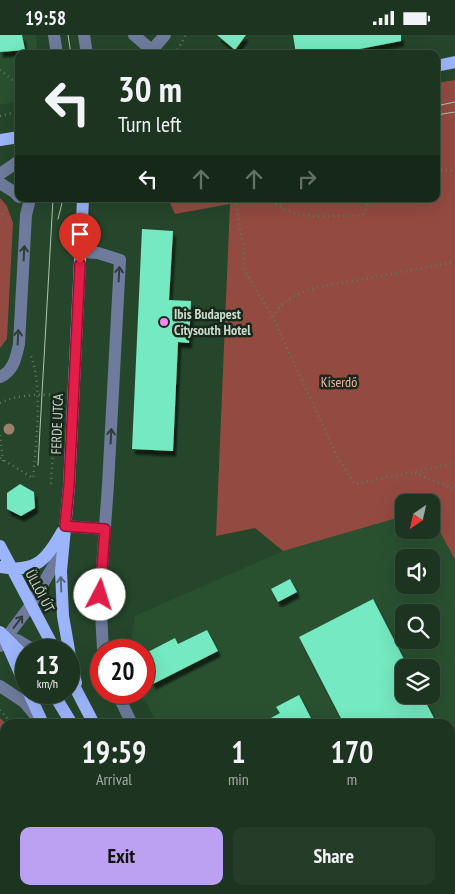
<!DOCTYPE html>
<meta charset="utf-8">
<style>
body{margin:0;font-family:"PT Sans Narrow",sans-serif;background:#253c29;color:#f1f3f6;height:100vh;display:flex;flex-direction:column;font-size:19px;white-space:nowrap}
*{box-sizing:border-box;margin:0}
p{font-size:16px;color:#a0aaa5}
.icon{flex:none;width:28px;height:28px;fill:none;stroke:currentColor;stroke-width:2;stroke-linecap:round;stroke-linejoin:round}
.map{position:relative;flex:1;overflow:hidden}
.details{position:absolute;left:0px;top:684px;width:455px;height:176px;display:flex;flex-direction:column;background:#1c3420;border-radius:15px 15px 0 0;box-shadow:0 5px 20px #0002,0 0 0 1px #3a4f3e}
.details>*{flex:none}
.hud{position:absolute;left:15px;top:15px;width:425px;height:152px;border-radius:10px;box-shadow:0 5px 20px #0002,0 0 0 1px #3a4f3e;background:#1c3420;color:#f1f3f6;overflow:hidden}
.needle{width:32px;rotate:214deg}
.tools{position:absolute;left:395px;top:459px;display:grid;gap:10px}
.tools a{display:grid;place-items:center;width:45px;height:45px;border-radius:10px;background:#1c3420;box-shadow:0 5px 20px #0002,0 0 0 1px #3a4f3e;font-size:25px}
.speed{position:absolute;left:15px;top:604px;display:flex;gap:10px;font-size:25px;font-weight:700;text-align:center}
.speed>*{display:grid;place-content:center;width:65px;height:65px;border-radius:50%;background:#1c3420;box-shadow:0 5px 20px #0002,0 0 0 1px #3a4f3e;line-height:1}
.speed small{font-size:12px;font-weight:400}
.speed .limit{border:8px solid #d22;background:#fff;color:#111}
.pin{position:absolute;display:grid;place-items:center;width:42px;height:42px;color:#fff;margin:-51px -21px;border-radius:50% 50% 50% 0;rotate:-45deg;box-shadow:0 0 5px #0007}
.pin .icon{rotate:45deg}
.me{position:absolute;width:55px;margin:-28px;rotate:5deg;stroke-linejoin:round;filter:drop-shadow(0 0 4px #0008)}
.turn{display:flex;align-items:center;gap:18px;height:105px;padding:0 20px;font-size:22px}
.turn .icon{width:65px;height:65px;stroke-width:2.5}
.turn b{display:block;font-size:35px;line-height:42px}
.lanes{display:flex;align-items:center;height:48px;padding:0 20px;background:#0003;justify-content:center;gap:25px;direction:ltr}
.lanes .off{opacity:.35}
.eta{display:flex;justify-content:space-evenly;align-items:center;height:85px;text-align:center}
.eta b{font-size:30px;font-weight:700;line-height:35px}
.primary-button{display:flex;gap:10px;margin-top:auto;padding:10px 20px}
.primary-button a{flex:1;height:58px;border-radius:10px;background:#bca0f2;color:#111;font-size:20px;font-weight:700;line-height:58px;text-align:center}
.primary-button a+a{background:#253c29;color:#f1f3f6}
.status{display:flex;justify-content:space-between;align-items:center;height:35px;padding:0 25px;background:#1c3420;direction:ltr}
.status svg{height:14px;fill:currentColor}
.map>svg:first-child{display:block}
</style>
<div class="status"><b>19:58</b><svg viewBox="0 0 49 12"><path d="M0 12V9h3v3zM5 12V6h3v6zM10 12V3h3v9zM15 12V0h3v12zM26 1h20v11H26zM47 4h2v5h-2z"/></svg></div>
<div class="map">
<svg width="455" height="859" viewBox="0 0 455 859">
<defs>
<filter id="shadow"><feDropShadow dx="3" dy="5.5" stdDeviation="1" flood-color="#0009"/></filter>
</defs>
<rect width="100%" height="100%" fill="#25462b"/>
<path fill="#295130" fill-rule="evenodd" d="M0,0H36L38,19H19V66L0,70Z
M431,480L455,525V859H240L238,855H450V689H156L146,666L134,660L133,658H144V615H130L135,581L283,516L404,481V495H431ZM404,522H431V550H404ZM404,578H431V605H404ZM404,632H431V660H404Z"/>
<path fill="#934a41" d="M455,45V525L431,480V468H404V481L283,516L255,493L216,501L230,169L175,179L168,164H436V48Z
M0,163L7,171L13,188L7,304L0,313Z
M0,683L6,689L5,855H95L97,859H0Z"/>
<path fill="#75e9c1" filter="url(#shadow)" d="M0,0H22L25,15L0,17Z
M217,0H246L235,15Z
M293,0H401V6L334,19H296Z
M142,194L173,196L169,265L191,266L189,308L178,307L173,416L132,414Z
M20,449L34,457L35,473L21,481L7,474V458Z
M290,544L297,557L278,567L271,554Z
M373,564L408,632H404V660H422L437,689H344L299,602Z
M207,595L218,616L153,649L144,632V619L175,603L178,609Z
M299,660L314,689H260L280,678L276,672Z"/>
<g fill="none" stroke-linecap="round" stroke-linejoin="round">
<path stroke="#5e7a62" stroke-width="2.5" stroke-dasharray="1 4" stroke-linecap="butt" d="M175,19L186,0
M0,35L19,50
M0,81L19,76
M436,134L455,136
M235,164L243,209L245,236L273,283L337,421L355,449L455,428
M267,164C288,178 305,183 330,181C343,180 352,184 365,178L369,164
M0,184L7,171
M273,282C283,264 296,259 315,253L455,227
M0,368C17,360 36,359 56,360L51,450
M0,400L3,426
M0,423L33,443C36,409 43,352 31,321
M415,438L455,454
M0,675L12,689
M0,795L5,805
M56,855L58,859
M99,855L101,859
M25,859V855"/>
<path stroke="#6e7b9c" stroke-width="12" d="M54,0L57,19
M84,0L87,19
M134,0L156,19
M152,15L165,0
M0,139L19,126
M0,148L14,157L19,162
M80,217L98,218L120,225L108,450L100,560L103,615
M0,342C14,336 16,322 19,309L26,180L30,164
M65,491L105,494
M2,604L17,605L34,615
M0,611L30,571L62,516
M0,651L24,667L39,685
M117,658L132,689
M219,855L221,859"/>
<path stroke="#9cb5fa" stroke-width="12" d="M436,31L455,27
M0,105L19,102
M0,511L55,615
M0,532C35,538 46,526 62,497
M4,602L26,652
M69,615L63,581L61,536L69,451L83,164
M69,616L76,648
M69,641L94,689
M29,658L43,689
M53,658L72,689
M127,855L129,859
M155,855L158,859
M183,855L185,859"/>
<path stroke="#aec4b1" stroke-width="1" d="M68,0L71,19
M436,71L455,67
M436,80L455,77
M58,184L63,164
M38,430L53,164"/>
<path stroke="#9cb5fa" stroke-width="12" d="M0,597L26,623"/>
</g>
<circle fill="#9a806d" cx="9" cy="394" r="5.5"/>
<defs><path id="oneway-shaft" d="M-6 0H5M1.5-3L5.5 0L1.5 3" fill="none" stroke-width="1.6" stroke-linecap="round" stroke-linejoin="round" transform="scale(1.25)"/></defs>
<g stroke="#2f3d3c">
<use href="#oneway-shaft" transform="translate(24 218) rotate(-87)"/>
<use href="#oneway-shaft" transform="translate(119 239) rotate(-87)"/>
<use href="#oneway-shaft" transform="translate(18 302) rotate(-87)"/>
<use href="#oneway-shaft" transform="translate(111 401) rotate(-87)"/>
<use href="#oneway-shaft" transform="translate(18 587) rotate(-53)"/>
</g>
<use stroke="#546780" href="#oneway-shaft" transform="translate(61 549) rotate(-92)"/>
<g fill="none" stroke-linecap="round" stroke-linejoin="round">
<g stroke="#92132f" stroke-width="12">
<path id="route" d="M80,229L69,451L65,491L105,494L100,560"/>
</g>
<use href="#route" stroke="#e11d48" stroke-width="9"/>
</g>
<circle fill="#f489f0" stroke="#1a281c" stroke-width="2" cx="164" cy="287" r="5"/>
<g text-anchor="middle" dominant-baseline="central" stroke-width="5" stroke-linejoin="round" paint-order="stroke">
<g font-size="14" font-weight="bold" fill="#c9dccb" stroke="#1a281c" text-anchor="start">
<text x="174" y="279">Ibis Budapest<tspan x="174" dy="16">Citysouth Hotel</tspan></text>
</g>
<g font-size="14" fill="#faafa3" stroke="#1a281c">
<text x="339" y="347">Kiserdő</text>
</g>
<g font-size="14" fill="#c9dccb" stroke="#1a281c">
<text transform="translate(57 389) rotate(-88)">FERDE UTCA</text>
<text transform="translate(40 556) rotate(62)">ÜLLŐI ÚT</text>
</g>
</g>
</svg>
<div class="tools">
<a><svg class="needle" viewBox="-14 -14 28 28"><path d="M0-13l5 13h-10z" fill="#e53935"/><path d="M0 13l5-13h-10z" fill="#a0aaa5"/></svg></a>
<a><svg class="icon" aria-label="sound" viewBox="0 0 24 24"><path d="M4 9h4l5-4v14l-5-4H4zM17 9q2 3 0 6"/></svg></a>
<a><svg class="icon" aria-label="search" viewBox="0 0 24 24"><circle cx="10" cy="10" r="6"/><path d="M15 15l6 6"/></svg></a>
<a><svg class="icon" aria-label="layers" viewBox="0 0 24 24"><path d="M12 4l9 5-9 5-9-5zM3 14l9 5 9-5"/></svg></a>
</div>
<div class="speed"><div>13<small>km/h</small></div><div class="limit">20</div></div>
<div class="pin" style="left:80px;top:229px;background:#d93025"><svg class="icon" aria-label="arrive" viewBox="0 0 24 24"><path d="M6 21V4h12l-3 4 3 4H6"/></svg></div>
<svg class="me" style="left:100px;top:560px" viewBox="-20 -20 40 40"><circle r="19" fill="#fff"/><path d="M0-13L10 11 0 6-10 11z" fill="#e11d48"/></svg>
<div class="hud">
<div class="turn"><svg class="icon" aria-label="left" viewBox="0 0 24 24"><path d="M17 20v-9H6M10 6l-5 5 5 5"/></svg><div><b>30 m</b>Turn left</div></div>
<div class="lanes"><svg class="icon" aria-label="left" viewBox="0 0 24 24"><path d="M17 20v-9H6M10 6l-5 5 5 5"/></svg><svg class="icon off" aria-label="ahead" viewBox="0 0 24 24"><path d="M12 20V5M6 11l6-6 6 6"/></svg><svg class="icon off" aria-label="ahead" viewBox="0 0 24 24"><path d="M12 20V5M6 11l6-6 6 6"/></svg><svg class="icon off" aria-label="right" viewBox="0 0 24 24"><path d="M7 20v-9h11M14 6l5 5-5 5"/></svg></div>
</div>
<section class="details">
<div class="eta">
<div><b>19:59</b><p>Arrival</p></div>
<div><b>1</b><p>min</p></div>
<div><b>170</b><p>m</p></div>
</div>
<div class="primary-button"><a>Exit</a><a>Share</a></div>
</section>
</div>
